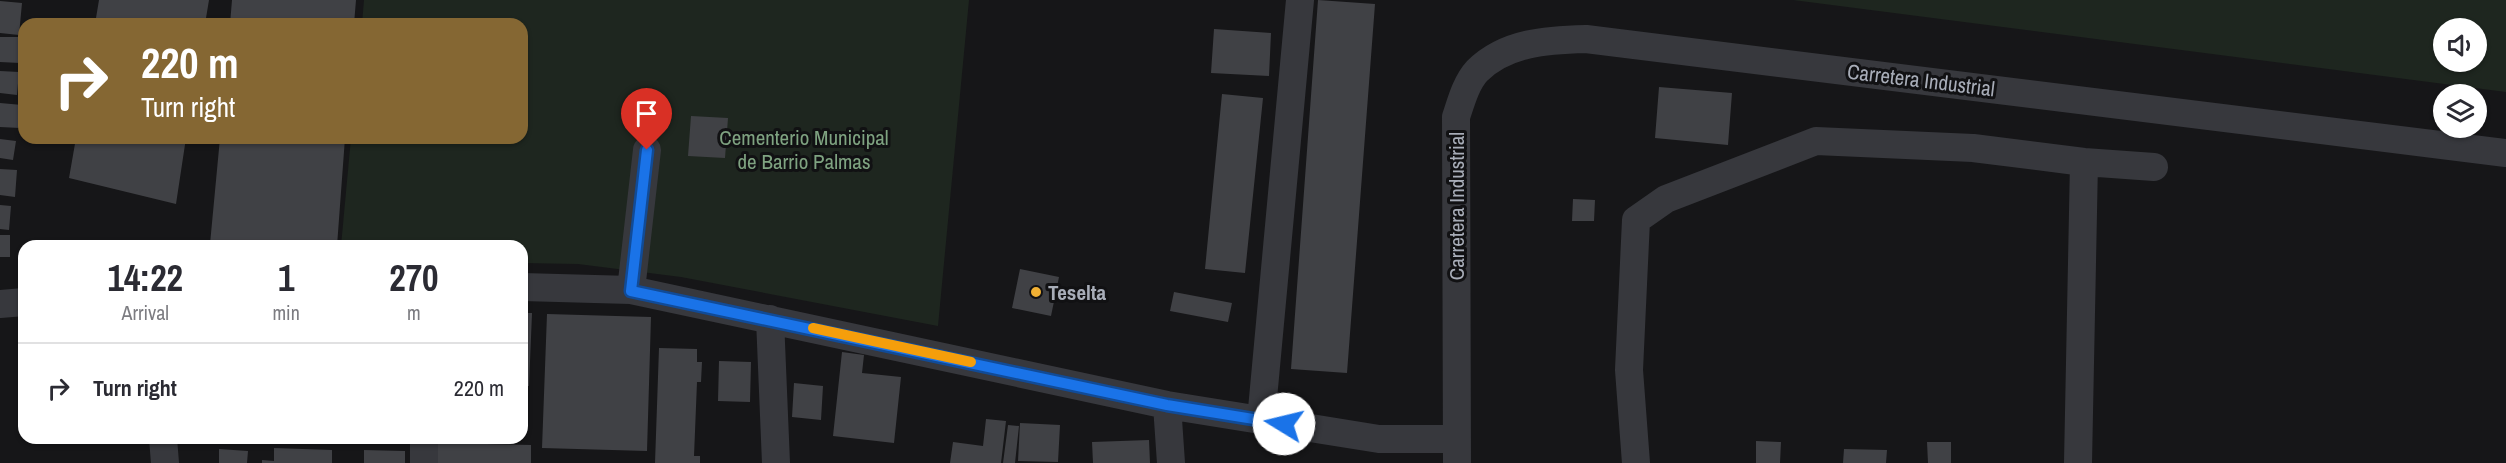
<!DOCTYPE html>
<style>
body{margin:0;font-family:"Archivo Narrow",sans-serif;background:#f7f7f7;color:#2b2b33;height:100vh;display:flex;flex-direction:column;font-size:22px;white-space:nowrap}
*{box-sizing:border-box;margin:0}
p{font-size:20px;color:#7c7c81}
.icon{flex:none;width:33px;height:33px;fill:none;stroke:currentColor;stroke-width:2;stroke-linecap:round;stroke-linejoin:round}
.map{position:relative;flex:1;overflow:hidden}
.side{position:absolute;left:18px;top:240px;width:510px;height:204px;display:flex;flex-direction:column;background:#fff;border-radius:18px;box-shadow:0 2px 4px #0004}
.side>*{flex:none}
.top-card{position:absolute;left:18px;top:18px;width:510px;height:126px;border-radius:18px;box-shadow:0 2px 4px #0004;background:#856733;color:#fff;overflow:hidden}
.controls{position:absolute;left:2433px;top:18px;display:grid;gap:12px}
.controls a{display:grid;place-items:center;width:54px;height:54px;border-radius:50%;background:#fff;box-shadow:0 2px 4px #0004;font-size:30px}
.pin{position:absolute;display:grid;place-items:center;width:51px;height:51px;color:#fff;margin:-62px -26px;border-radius:50% 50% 50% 0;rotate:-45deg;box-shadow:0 0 6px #0007}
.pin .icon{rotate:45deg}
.me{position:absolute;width:66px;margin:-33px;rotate:279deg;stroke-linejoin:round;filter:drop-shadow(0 0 4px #0008)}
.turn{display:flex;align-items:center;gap:21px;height:126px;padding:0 24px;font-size:27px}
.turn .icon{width:78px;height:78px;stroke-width:2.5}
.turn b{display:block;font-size:42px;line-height:51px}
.eta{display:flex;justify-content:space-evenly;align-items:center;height:102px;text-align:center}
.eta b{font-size:36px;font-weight:700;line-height:42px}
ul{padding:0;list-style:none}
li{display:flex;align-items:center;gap:18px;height:90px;padding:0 24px;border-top:2px solid #e1e1e2}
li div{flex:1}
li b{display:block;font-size:22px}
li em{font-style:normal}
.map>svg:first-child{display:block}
</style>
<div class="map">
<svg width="2506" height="463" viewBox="0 0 2506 463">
<rect width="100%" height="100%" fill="#161618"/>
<path fill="#1e261f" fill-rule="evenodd" d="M364,0H969L938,326L681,277L578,264L522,263V246H341L351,138H522V24H362Z
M1793,0H2506V92ZM2444,28H2476V62H2444Z"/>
<path fill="#404145" d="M99,0H209L205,24H95Z
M232,0H356L354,24H230Z
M1318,0L1375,4L1347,373L1291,369Z
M0,1L22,3L19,35L0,33Z
M1214,29L1271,33L1269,76L1211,73Z
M0,37H20V63L0,62Z
M0,71L19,72L17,95L0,93Z
M1659,87L1732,93L1728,145L1655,138Z
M1222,94L1263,98L1245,273L1205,269Z
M0,103L22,105L20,128L0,127Z
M691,116L728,118L725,158L688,156Z
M76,138H186L176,204L69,178Z
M220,138H345L337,246L210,244Z
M0,139L16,141L13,160L0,158Z
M0,169L17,170L15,197L0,195Z
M1573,199L1595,200L1594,221H1572Z
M0,205L11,206L9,230L0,229Z
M0,235H10V257H0Z
M1020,269L1059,277L1051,316L1012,308Z
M1174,292L1232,303L1228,322L1170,311Z
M522,313H532L529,386H522Z
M547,314L651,317L647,451L542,448Z
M659,348L697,349V362H702L701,382H697L694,456H700V463H655Z
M842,352L864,355L862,373L901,377L894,443L833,436Z
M719,361L751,362L750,402L718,401Z
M794,383L823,386L821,420L792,417Z
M986,419L1006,421L1001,463H950L953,442L983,446Z
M1020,423L1060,425L1058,462L1018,461Z
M1008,425L1019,426L1015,463H1003Z
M441,438H488V441L441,440Z
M1149,440L1150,463H1093L1092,442Z
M1756,441L1781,442L1780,463H1756Z
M1927,442H1951V463H1928Z
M438,443L531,445V463H438Z
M274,448L332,450V463H262V460L274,461Z
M219,449L248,451L247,463H219Z
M1844,449L1887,450L1886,463H1843Z
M364,450L405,451V463H364Z"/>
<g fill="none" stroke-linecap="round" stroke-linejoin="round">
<path stroke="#37383d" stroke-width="28" d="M522,287L631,290L1167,405L1379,439H1457
M631,290L647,150
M0,304L24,302
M770,319L776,463
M1167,405L1171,463
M1261,420L1300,0
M163,438L165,463
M424,438V463
M1457,463L1456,117C1461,102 1466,83 1477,71C1506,42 1548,40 1586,39L2506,153
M1636,463L1629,370L1636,220L1666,199L1816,141L1973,148L2084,162L2154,167
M2078,463L2084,162"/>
</g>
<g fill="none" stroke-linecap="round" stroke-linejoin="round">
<g stroke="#114b97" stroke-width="15">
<path id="route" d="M647,150L631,291L1167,405L1284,424"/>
</g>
<use href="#route" stroke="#1a73e8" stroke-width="10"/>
<path stroke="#f59e0b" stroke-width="10" d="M813,328L971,362"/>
</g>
<circle fill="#f2b134" stroke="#111113" stroke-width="2" cx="1036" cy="292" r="6"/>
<g text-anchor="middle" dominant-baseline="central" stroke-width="6" stroke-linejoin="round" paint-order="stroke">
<g font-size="21" fill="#a8adb8" stroke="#111113">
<text transform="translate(1921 80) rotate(7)">Carretera Industrial</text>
<text transform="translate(1456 206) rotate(-90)">Carretera Industrial</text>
</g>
<g font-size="21" fill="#7fa381" stroke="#111113">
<text x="804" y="137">Cementerio Municipal<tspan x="804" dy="24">de Barrio Palmas</tspan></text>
</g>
<g font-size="21" font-weight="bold" fill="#a8adb8" stroke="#111113" text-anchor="start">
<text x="1048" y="292">Teselta</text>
</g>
</g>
</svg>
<div class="controls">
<a><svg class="icon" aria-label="sound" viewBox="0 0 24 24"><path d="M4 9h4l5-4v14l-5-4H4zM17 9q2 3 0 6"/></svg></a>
<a><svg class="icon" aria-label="layers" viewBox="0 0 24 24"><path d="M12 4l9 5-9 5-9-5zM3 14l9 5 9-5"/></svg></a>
</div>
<div class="pin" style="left:647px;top:150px;background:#d93025"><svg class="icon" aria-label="arrive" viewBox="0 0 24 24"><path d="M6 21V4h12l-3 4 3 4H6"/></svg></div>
<svg class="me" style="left:1284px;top:424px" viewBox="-20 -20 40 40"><circle r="19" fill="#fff"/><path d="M0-13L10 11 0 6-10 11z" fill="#1a73e8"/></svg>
<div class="top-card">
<div class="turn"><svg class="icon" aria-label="right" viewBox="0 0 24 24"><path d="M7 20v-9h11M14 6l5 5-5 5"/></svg><div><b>220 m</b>Turn right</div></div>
</div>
<section class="side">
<div class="eta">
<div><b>14:22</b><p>Arrival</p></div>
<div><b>1</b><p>min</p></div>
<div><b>270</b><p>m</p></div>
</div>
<ul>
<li><svg class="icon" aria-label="right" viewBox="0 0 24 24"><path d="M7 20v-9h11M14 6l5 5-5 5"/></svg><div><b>Turn right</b></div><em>220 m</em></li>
</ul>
</section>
</div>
